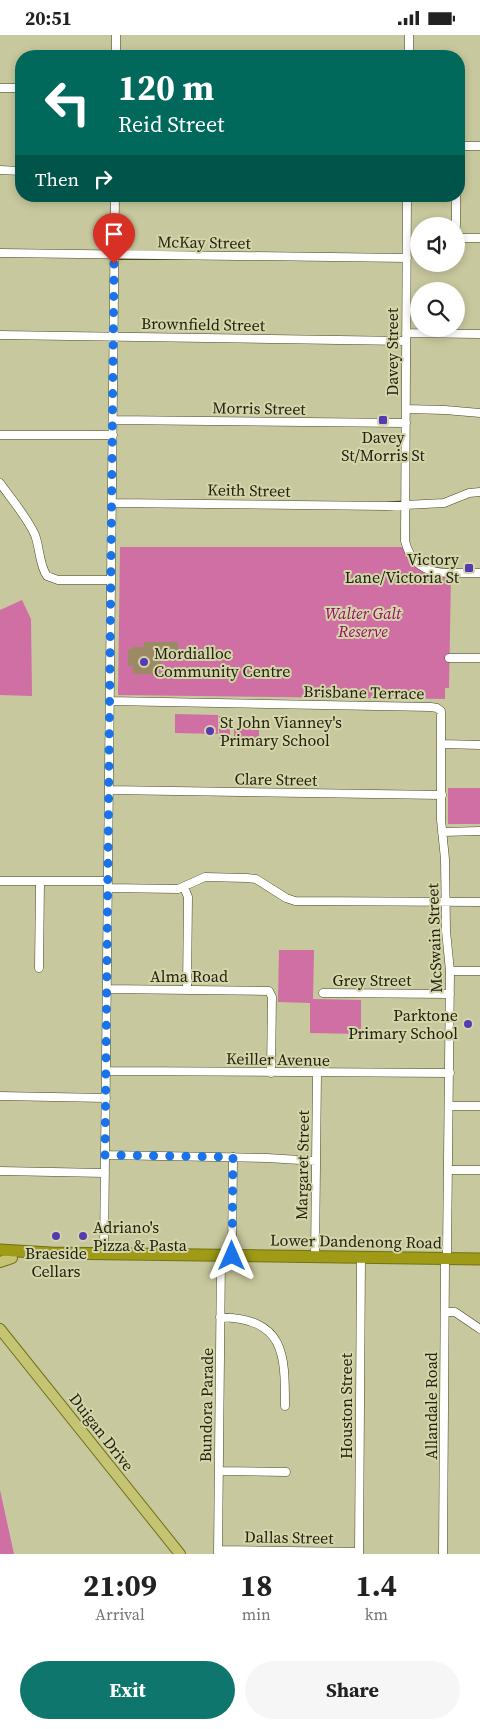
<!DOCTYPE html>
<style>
body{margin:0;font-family:"Source Serif 4",serif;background:#f6f6f6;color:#222;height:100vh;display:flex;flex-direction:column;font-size:19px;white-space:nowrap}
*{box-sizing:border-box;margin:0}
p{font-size:16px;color:#767676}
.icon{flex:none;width:28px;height:28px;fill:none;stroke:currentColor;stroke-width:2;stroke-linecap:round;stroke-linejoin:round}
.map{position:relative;height:1519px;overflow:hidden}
.side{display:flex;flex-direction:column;background:#fff;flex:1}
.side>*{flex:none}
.banner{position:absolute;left:15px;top:15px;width:450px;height:152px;border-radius:20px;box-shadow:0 2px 8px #0003;background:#00695c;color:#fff;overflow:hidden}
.tools{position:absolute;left:410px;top:182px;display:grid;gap:10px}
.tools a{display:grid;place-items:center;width:55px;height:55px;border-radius:50%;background:#fff;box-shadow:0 2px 8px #0003;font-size:25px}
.pin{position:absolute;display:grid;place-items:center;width:42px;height:42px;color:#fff;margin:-51px -21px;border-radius:50% 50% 50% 0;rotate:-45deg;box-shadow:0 0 5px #0007}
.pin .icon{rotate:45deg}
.me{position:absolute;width:55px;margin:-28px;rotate:0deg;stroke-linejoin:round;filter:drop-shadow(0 0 4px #0008)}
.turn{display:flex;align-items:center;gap:18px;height:105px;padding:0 20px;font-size:22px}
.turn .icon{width:65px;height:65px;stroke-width:2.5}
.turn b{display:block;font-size:35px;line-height:42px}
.then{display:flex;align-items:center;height:48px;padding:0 20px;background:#0003;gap:10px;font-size:19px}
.eta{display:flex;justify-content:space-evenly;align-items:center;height:85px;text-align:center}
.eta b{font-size:30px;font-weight:700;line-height:35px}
.cta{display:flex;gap:10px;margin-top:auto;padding:10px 20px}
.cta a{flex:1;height:58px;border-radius:30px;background:#0f766e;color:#fff;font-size:20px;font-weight:700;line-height:58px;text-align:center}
.cta a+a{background:#f6f6f6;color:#222}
.status{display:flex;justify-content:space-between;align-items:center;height:35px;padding:0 25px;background:#fff;direction:ltr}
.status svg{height:14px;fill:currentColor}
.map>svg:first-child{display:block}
</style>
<div class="status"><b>20:51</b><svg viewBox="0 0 49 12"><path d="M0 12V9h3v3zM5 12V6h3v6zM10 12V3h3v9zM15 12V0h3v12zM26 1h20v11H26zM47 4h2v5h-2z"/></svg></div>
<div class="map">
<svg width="480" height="1519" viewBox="0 0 480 1519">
<rect width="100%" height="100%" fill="#c8c89e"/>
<path fill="#cf6fa3" d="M120,512H403C411,535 428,541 451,542L449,653H445V664L118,660Z
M22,565L31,584L32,661L0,660V575Z
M175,679L218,680V699L175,698Z
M219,681H230V704H219Z
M234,694H259V705H234Z
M448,753H480V789H448Z
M279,915H314L313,964L361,965V999L310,998V968L278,967Z
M0,1455L14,1519H0Z"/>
<path fill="#9b8a64" d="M144,607H178V619H174V621H161L160,631H156V639H133V631H128V614H133V612H144Z"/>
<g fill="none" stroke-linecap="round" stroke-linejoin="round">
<g stroke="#494922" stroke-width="9">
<path id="minor" d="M116,21V0
M409,21V0
M0,53H21
M459,111H480
M0,135L21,136
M407,161L405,506C415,545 448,537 480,538
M456,191V161
M456,198L461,203H480
M0,218L407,223
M406,298L480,299
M0,300L406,306
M406,374L445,375L480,378
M113,385L406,388
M0,400H113
M0,448C12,465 27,482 35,500C40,513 39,530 47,541L58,545H111
M112,468L386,471L444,468L469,458L480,457
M449,623H480
M110,666L431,672L437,673L441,676V785L445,824L446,896L450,936L447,1218L445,1228L443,1519
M442,709L480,710
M109,755L442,760
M442,797L480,796
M0,846H108
M184,852L188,862L187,955
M108,853L178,854L205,842L247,843L256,844L286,863L295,866L480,867
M39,933L40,847
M450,936H480
M107,954L269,956L272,962L271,1038
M323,958L450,959
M106,1036L450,1038
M0,1061L106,1063
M450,1071H480
M105,1120L267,1123L316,1126
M449,1135H480
M0,1136L105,1138
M104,1219L115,161
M232,1221L233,1122
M315,1222L317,1038
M445,1277H455L480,1294
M220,1282C285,1284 285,1318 285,1371
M219,1436L286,1437
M218,1515L359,1517
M218,1519L221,1221
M359,1519L361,1222"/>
</g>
<g stroke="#737115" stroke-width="12">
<path id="major" d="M0,1227L12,1223
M0,1294L180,1519"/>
</g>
<g stroke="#737115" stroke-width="13">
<path id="highway" d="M0,1215L51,1218L480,1224"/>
</g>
<use href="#minor" stroke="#fff" stroke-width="8"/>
<use href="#major" stroke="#c5c374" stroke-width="10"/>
<use href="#highway" stroke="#9f9b17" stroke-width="11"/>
</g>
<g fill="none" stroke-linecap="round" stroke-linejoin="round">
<path stroke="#1a73e8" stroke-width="9" stroke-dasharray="0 16.2" d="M114,229L105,1120L233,1122L232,1221"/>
</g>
<g fill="#563ab2" stroke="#d5d5aa" stroke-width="2">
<rect x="378" y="380" width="10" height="10" rx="2.5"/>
<rect x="464" y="528" width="10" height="10" rx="2.5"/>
<circle cx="144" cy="627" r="5"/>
<circle cx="210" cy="696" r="5"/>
<circle cx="468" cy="989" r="5"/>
<circle cx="56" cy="1201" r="5"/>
<circle cx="83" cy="1201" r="5"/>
</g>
<g text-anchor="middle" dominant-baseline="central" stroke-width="4" stroke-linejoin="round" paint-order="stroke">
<g font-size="16" fill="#222212" stroke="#d5d5aa">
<text transform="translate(204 207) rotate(1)">McKay Street</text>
<text transform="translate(203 289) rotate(1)">Brownfield Street</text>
<text transform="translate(392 317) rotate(-90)">Davey Street</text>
<text transform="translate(259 373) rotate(1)">Morris Street</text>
<text transform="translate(249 455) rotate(1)">Keith Street</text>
<text transform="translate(364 657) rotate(1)">Brisbane Terrace</text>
<text transform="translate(276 744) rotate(1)">Clare Street</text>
<text transform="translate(434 903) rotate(-92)">McSwain Street</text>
<text x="189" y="941">Alma Road</text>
<text x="372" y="945">Grey Street</text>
<text transform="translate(278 1024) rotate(1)">Keiller Avenue</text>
<text transform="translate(302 1130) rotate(-89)">Margaret Street</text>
<text transform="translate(356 1206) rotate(1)">Lower Dandenong Road</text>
<text transform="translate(206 1370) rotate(-89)">Bundora Parade</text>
<text transform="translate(346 1371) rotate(-90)">Houston Street</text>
<text transform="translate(431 1371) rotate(-90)">Allandale Road</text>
<text transform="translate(102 1397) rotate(52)">Duigan Drive</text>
<text transform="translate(289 1502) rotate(1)">Dallas Street</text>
</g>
<g font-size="16" fill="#222212" stroke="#d5d5aa" text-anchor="start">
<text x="383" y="402" text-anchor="middle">Davey<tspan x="383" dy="18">St/Morris St</tspan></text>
<text x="459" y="524" text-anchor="end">Victory<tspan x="459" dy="18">Lane/Victoria St</tspan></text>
<text x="154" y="618">Mordialloc<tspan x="154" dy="18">Community Centre</tspan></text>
<text x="220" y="687">St John Vianney's<tspan x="220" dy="18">Primary School</tspan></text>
<text x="458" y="980" text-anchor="end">Parktone<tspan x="458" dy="18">Primary School</tspan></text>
<text x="93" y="1192">Adriano's<tspan x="93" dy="18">Pizza &amp; Pasta</tspan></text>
<text x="56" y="1218" text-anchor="middle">Braeside<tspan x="56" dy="18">Cellars</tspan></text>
</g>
<g font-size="16" font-style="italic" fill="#960d67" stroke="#d5d5aa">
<text x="363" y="578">Walter Galt<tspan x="363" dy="18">Reserve</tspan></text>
</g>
</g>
</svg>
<div class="tools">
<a><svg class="icon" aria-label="sound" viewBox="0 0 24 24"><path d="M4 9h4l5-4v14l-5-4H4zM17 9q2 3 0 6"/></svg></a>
<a><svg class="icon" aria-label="search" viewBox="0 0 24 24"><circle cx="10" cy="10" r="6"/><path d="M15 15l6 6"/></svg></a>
</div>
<div class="pin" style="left:114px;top:229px;background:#d93025"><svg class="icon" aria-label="arrive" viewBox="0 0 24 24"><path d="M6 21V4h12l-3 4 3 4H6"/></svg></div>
<svg class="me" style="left:232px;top:1221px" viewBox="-20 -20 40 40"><path d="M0-17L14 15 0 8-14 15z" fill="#1a73e8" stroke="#fff" stroke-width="4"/></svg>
<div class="banner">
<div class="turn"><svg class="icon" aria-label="left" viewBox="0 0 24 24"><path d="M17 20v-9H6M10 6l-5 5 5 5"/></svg><div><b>120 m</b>Reid Street</div></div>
<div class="then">Then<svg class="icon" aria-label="right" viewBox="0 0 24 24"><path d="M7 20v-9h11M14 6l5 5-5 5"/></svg></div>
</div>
</div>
<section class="side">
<div class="eta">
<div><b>21:09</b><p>Arrival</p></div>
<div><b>18</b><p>min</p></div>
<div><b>1.4</b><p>km</p></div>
</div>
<div class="cta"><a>Exit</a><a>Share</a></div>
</section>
